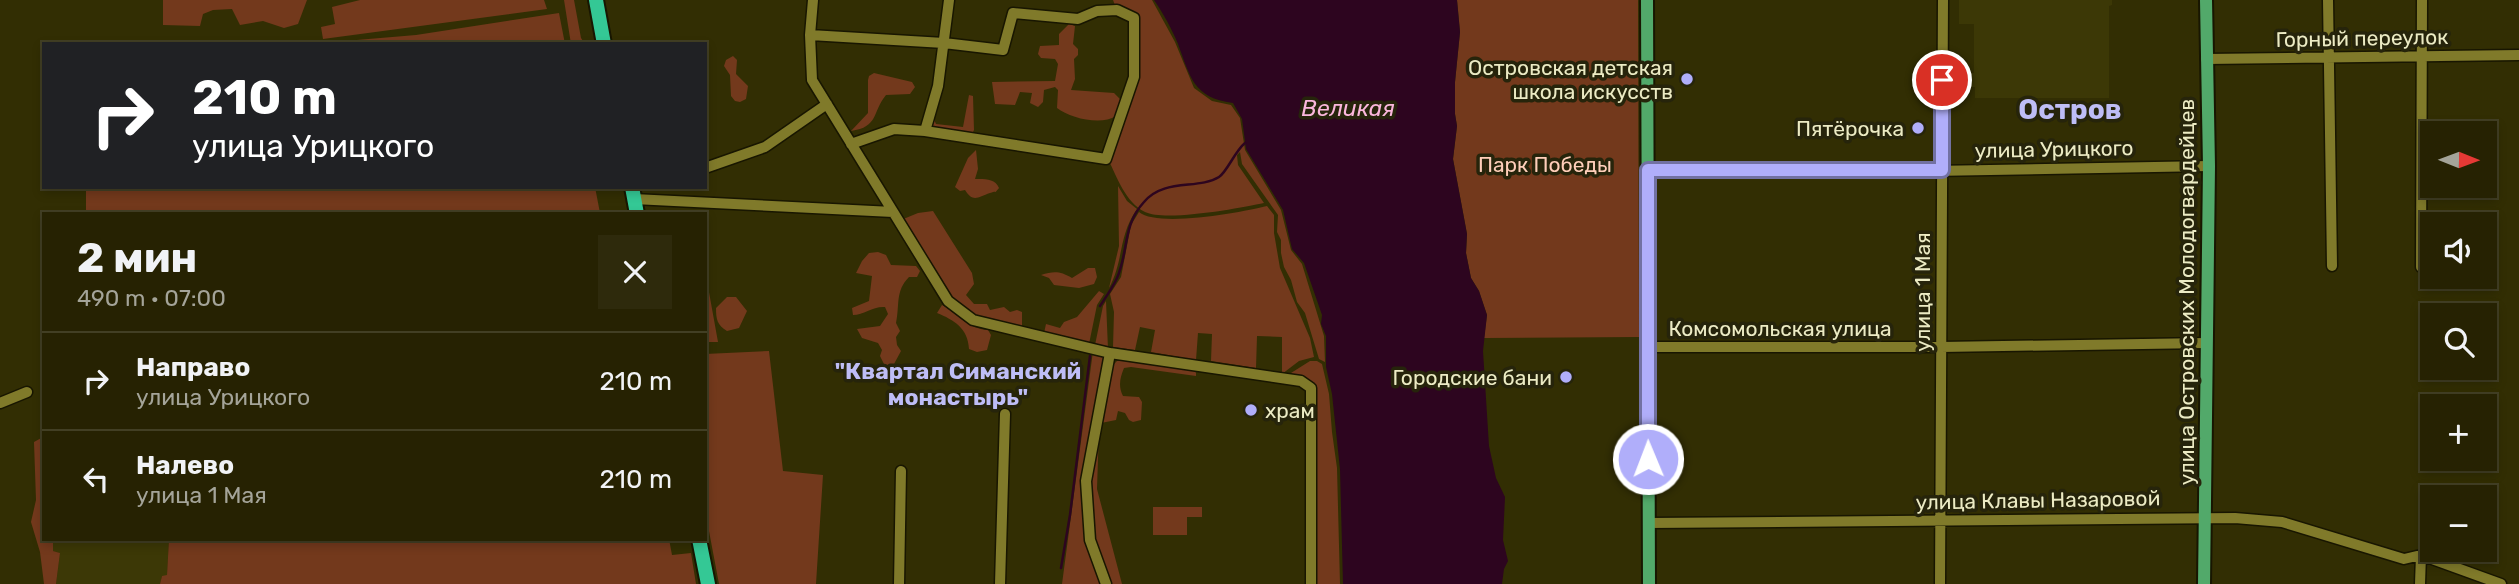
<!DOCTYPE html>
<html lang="ru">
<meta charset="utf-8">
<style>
body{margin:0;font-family:Rubik,sans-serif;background:#2e2a0c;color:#f1f3f6;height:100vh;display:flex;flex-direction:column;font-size:26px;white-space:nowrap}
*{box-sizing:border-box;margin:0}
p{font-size:23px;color:#a4a499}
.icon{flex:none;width:38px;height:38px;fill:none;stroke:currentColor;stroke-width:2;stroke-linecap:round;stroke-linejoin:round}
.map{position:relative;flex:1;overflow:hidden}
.drawer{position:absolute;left:42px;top:212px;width:665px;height:329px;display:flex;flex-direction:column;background:#262202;border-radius:0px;box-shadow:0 4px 10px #0003,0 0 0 2px #423f24}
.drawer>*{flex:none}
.banner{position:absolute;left:42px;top:42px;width:665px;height:147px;border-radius:0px;box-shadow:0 4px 10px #0003,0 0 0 2px #423f24;background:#202124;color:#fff;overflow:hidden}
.needle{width:46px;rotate:91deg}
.controls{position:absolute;left:2420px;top:121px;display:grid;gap:14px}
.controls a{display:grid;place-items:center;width:77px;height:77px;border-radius:0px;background:#262202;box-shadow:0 4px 10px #0003,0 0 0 2px #423f24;font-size:35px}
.pin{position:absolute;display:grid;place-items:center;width:60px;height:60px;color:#fff;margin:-30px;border:4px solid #fff;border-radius:50%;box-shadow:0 2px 7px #0007}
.me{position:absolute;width:77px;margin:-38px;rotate:359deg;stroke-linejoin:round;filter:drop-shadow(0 0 5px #0008)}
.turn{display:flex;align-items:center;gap:24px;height:147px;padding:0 35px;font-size:32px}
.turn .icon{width:91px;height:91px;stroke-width:2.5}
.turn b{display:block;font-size:49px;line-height:60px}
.round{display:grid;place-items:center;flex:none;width:74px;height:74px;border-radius:0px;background:#2e2a0c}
.head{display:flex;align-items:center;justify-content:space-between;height:119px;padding:0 35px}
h1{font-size:42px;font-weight:700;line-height:52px}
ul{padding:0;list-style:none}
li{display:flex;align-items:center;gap:21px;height:98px;padding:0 35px;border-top:2px solid #423f24}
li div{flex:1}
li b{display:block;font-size:26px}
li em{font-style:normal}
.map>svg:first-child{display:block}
</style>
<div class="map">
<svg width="2519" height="584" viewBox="0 0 2519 584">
<rect width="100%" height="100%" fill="#322e03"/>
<path fill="#3c3806" d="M1959,0H2112V5L2109,6V98H1975V87H1959V74L1974,73V24H1959Z
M53,539H169L167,576H162L160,584H56L60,553L53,551Z"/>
<path fill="#73391c" d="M163,0H307L298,24L284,28L263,21L240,25L232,9L213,10L203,14L200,26L163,25Z
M360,0H544L547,9L323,39L321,27L335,24L332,7Z
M564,0H574L581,38L585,44H571Z
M1113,0H1152L1175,42L1194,88L1212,101L1231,105L1240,118L1245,150L1281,210L1291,250L1302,264L1324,336L1325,362L1319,359L1305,313L1297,302L1291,280L1284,267L1281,253V240L1277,232L1278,215L1242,164L1240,152L1237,155L1238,165L1264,203C1241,208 1165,222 1145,212C1125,202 1117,177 1108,159L1135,77L1136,17L1116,8Z
M1457,0H1638L1639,337L1484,338L1487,315L1479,291L1471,278L1466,253L1467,234L1453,159L1457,126L1455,114V82L1460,32Z
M559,13L565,44H309L416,35Z
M1069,24L1075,26L1073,44L1078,49V55L1074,59L1075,79L1071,90L1114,93L1121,100L1116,116C1101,126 1070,118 1057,108L1058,90L1055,87L1044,90L1043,102L1038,107L1030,103L1032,93L1020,92L1015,105L995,104L992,82L1055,81L1058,64L1055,59L1041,58L1038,54L1040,46L1059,45V34Z
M733,56L737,60L736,74L748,86L746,99L740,102L735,101L731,96L730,75L724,66L726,60Z
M874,73L912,82L915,87L910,94L886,95C872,112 879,127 851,131L868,113V80L869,76Z
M969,95L973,96L974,130L972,134L932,130L928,127L932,115L936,124L963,127Z
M976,150L978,169L975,179C984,179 995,178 999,188C992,196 1000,189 990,193C978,197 973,203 965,190L960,191L955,187L968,158Z
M1118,186L1127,201L1137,209C1118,236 1124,261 1109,288L1119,246Z
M86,187H595L600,213H86Z
M1267,206L1274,215V233L1280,268L1310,338L1314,357L1299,361L1282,374V337L1257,336L1256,368L1211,361L1212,334L1198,333L1196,360L1151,352L1155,330L1140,327L1135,350L1113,347L1114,312L1110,294L1121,277L1131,225L1139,212C1158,228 1243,212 1267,206Z
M933,211L972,273L974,284L966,295L974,304H987L990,310L1004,307L1010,312L1017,310L1022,312V328L974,317L949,298L901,220L918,213Z
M878,252L886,255L891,265L916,266L920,271L917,277H909C895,291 900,305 896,323L900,331L896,337L897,345L901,351L894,364L886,368L880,356L882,350L878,343L862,338L857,329L880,326L888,314L885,307C873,306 864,315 853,315L852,308L869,301L872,276L856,273L862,261L869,253Z
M1088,268H1095L1097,277L1094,284L1079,288L1054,285L1049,278L1041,275C1054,271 1060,271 1072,278Z
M705,270L718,342H705Z
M1099,291L1104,294L1097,305L1089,344L1044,333L1046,324L1060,328L1064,322L1077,317Z
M727,297H736L747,311L739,328L727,331C717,325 716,319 716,308Z
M1106,301L1108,349L1095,345L1103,306Z
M942,305C958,314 968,329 988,330L991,335L987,350L977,352L969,349C968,328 954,320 937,313Z
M769,351L783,471L823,475L816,584H719L705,510V354Z
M1093,351L1108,355L1085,481L1088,541L1104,584H1062Z
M1122,360L1195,371L1196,373V376L1131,367L1124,368C1120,378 1118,386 1123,396L1139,397L1142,402L1141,420L1133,422L1129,420L1125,413L1118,411L1116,420L1101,423L1112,366L1117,361Z
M1310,361H1317L1322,364L1329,394L1332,432L1337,468L1340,584H1314L1313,387L1290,377L1291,373Z
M1099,429L1097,489L1122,584H1107L1092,540L1087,481Z
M43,437L44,539H53V551L60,553L56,584H44L40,552L31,522L36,500L34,442Z
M1153,507H1202V517H1187V535H1153Z
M169,539H669L672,555L691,553L696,584H160L162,576L167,575Z"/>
<path fill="#2d051f" d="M1154,0H1457L1460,32L1455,82V114L1457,126L1453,159L1467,234L1466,253L1471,278L1479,291L1487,315L1483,351L1489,446L1496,478L1505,497L1503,540L1508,561L1504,569L1502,584H1343L1340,469L1332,394L1326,367V336L1321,324L1322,315L1304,263L1292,249L1283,210L1246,149L1242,119L1233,103C1193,98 1190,76 1178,44C1172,29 1163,13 1154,0Z"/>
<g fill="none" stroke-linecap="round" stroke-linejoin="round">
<path stroke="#2d051f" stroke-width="2.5" d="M1100,306C1106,297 1113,287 1117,278C1129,251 1122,226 1144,202C1164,178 1198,190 1219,177C1227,172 1235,151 1245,143
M1061,568L1070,515L1090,356"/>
<g stroke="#181601" stroke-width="13">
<path id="minor" d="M813,0L810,35L812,80L948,301L973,320L1110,353L1301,381L1311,388V584
M2328,0L2332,266
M810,35L944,43L1003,50L1013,13L1078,19L1097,11L1117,10L1134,18V77L1106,159L925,131L894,129L851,144
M2206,59L2519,55
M925,131L938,86L949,0
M705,168L765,147L827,104
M1648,170L1932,171L2209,166
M634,199L893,212
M2421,267L2422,0
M1648,347H1941L2206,343
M0,403L27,392
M1649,523L2235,518L2282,522L2404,559L2421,555L2501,584
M899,584L901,471
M1000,584L1005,414
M1106,584L1090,540L1086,481L1110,353
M1940,584L1943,0
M2420,584L2421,555"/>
</g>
<g stroke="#181601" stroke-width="16">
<path id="major" d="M1647,0L1649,584
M2204,584L2209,166L2206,0"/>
</g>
<g stroke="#181601" stroke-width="18">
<path id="highway" d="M596,0L604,44
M632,187L637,214
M699,539L708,584"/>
</g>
<use href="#minor" stroke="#807a2a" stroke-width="10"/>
<use href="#major" stroke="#52a96a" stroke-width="12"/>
<use href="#highway" stroke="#34c895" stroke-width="14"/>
</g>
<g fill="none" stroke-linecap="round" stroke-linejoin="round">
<g stroke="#7271a2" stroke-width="18">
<path id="route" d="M1648,459V170H1942V80"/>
</g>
<use href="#route" stroke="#b0aefa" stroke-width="12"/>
</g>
<g fill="#b0aefa" stroke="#26240b" stroke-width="2.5">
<circle cx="1687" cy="79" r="7"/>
<circle cx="1918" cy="128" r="7"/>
<circle cx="1566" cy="377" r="7"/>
<circle cx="1251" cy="410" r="7"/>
</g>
<g text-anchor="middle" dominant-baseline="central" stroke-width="7" stroke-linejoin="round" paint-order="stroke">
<g font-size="21" fill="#ecebc4" stroke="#26240b">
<text transform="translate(2362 38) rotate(-1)">Горный переулок</text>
<text transform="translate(2054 149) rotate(-1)">улица Урицкого</text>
<text transform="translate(1922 292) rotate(-90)">улица 1 Мая</text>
<text transform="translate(2186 292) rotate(-90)">улица Островских Молодогвардейцев</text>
<text x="1780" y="328">Комсомольская улица</text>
<text transform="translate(2038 500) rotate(-1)">улица Клавы Назаровой</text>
</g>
<g font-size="21" fill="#ecebc4" stroke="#26240b" text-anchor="end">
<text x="1673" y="67">Островская детская<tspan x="1673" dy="24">школа искусств</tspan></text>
<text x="1904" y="128">Пятёрочка</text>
<text x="1552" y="377">Городские бани</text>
<text x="1265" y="410" text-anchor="start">храм</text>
</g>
<g font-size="21" fill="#feceb9" stroke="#26240b">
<text x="1545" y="164">Парк Победы</text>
</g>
<g font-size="23" font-style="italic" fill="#fbb6dc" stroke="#26240b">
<text x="1348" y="108">Великая</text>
</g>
<g font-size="23" font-weight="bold" fill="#bebdf6" stroke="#26240b">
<text x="958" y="371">"Квартал Симанский<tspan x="958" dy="26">монастырь"</tspan></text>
</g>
<g font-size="28" font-weight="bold" fill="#bebdf6" stroke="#26240b">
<text x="2070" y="109">Остров</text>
</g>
</g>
</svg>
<div class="controls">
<a><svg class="needle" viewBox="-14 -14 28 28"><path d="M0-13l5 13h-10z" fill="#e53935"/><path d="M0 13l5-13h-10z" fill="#a4a499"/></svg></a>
<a><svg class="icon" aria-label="sound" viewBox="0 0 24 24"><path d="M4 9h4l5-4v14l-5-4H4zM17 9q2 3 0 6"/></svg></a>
<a><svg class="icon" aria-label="search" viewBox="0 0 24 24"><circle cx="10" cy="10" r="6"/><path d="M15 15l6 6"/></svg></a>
<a>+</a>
<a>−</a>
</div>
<div class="pin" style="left:1942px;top:80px;background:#d93025"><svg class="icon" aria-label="arrive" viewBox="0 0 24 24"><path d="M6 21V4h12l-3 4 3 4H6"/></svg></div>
<svg class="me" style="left:1648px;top:459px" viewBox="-20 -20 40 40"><circle r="17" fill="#b0aefa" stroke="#fff" stroke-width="3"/><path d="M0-11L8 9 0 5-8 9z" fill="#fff"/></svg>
<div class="banner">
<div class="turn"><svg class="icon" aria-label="right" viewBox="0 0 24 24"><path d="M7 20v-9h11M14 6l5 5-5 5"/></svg><div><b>210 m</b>улица Урицкого</div></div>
</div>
<section class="drawer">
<div class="head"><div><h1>2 мин</h1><p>490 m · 07:00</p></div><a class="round"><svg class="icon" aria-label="close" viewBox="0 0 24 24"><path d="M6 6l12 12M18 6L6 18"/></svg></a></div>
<ul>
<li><svg class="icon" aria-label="right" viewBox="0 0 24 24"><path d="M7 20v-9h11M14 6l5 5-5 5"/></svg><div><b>Направо</b><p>улица Урицкого</p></div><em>210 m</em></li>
<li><svg class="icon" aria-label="left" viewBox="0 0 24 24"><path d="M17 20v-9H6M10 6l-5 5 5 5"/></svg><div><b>Налево</b><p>улица 1 Мая</p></div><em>210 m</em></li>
</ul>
</section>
</div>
